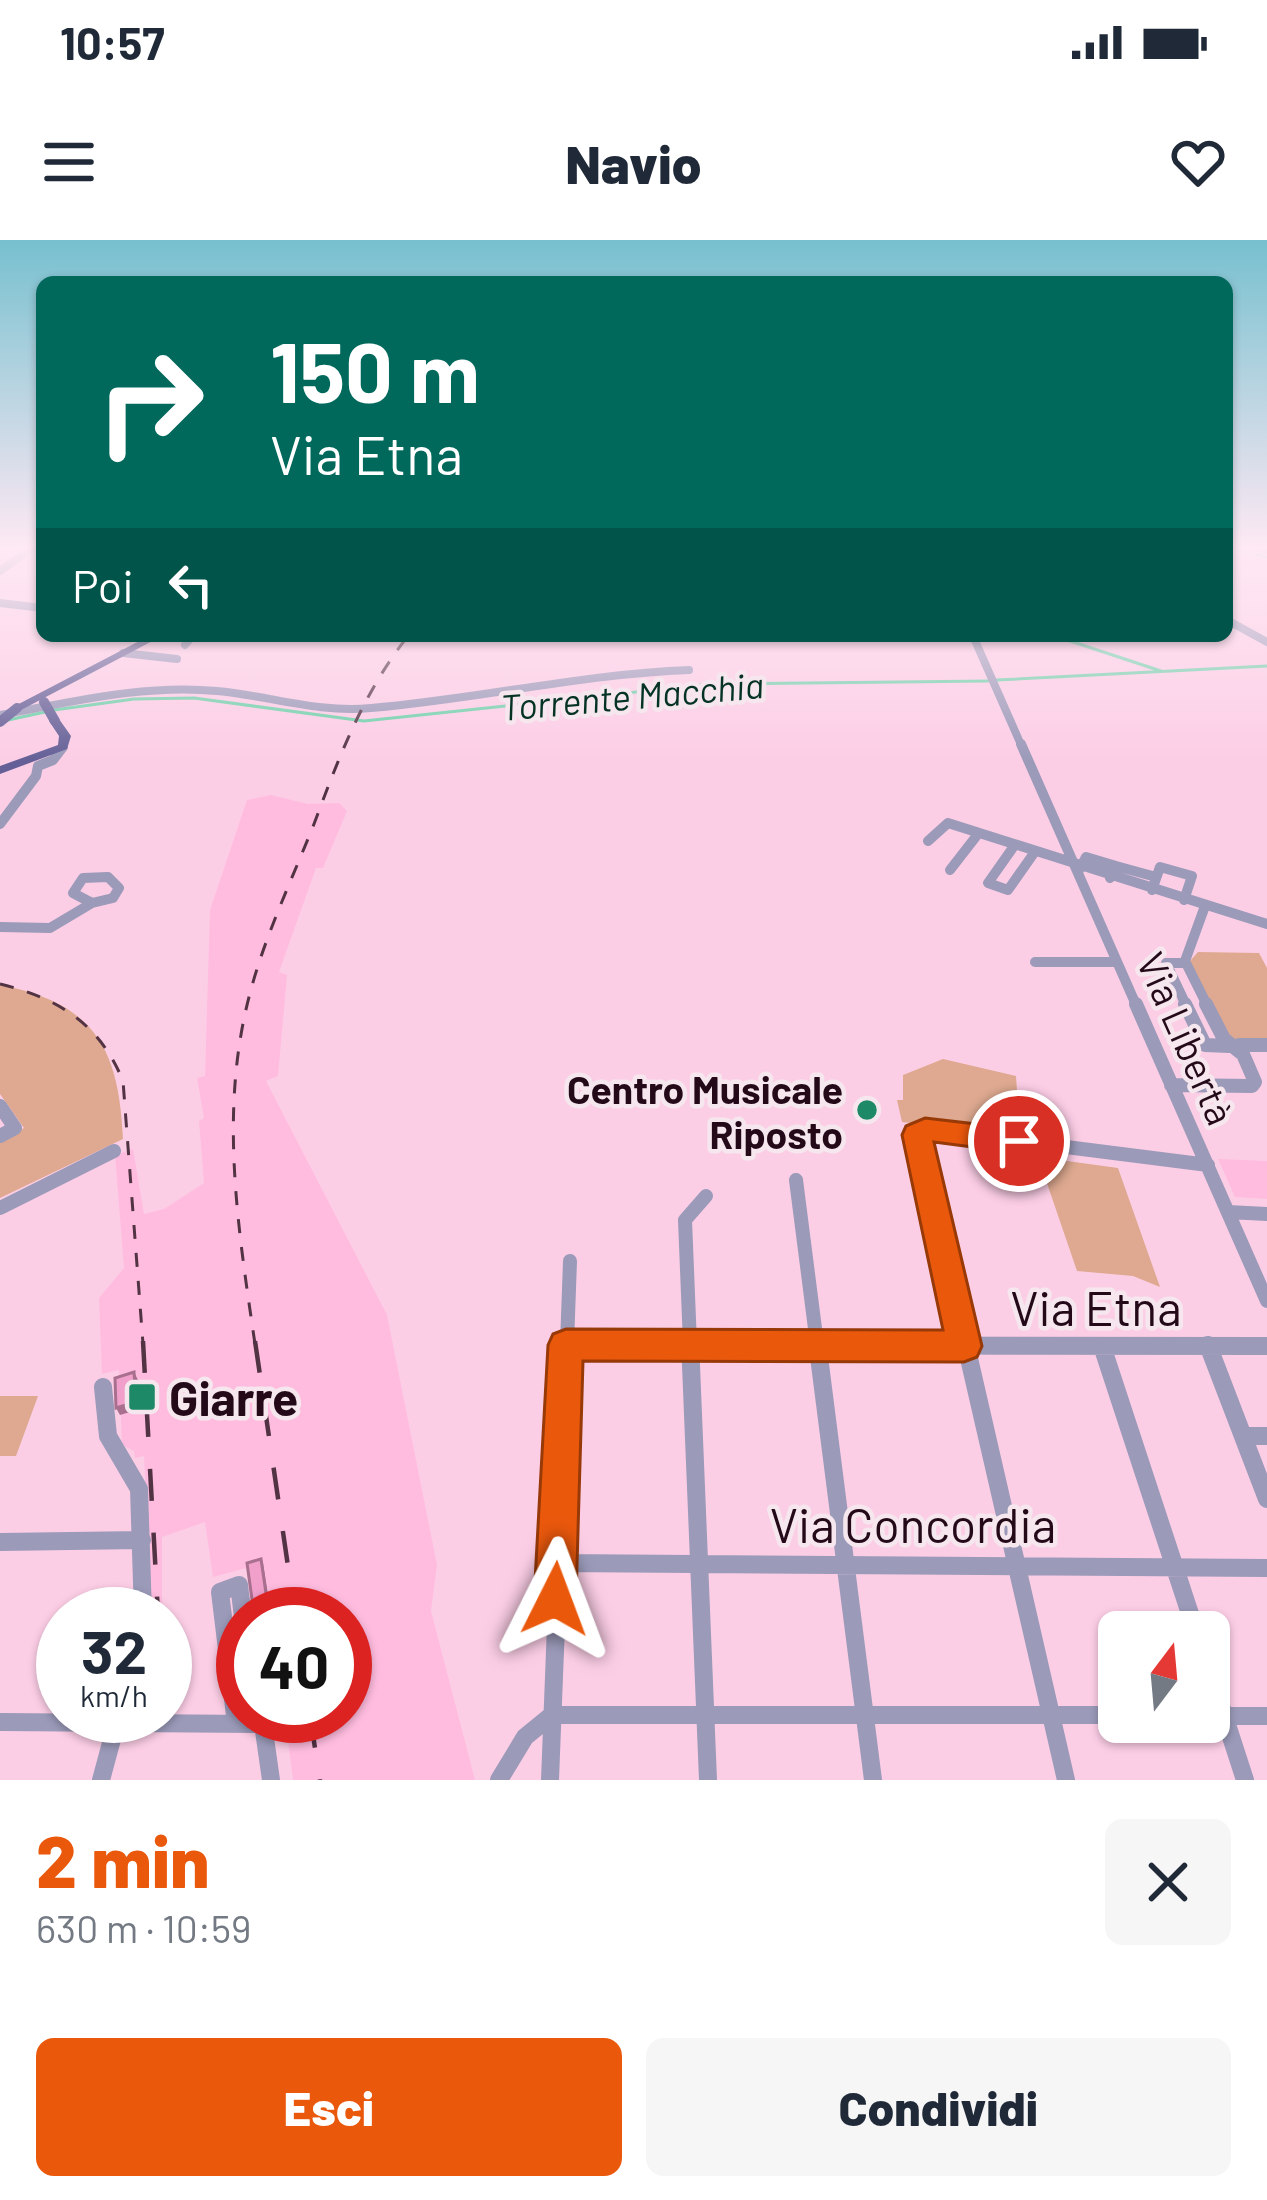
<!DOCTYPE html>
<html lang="it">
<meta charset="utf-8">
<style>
body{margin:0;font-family:Barlow,sans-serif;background:#f6f6f7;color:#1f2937;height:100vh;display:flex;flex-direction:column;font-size:45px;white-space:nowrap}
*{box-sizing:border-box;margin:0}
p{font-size:39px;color:#747a83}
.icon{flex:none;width:66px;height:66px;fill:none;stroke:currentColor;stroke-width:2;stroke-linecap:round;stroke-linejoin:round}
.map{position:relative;height:1540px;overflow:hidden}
.details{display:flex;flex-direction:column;background:#fff;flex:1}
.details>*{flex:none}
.top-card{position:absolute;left:36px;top:36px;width:1197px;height:366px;border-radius:18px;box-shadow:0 3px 9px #0004;background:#00695c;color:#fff;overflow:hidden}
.needle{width:78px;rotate:16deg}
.controls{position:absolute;left:1098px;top:1371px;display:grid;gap:24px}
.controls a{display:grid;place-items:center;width:132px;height:132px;border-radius:18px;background:#fff;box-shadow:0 3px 9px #0004;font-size:60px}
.speed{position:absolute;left:36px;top:1347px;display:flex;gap:24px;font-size:60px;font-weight:700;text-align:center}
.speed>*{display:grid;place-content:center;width:156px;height:156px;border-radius:50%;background:#fff;box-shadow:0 3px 9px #0004;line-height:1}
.speed small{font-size:30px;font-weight:400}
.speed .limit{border:18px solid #d22;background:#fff;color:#111}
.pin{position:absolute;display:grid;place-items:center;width:102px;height:102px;color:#fff;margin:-51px;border:6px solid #fff;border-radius:50%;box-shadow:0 3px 12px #0007}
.me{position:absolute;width:132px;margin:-66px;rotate:3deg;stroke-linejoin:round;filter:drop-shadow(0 0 9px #0008)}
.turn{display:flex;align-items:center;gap:42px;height:252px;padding:0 36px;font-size:54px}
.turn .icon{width:156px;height:156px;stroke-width:2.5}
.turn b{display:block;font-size:84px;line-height:102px}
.then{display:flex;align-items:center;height:114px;padding:0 36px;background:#0003;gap:24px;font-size:45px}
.round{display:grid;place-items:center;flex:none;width:126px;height:126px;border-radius:18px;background:#f6f6f7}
.overview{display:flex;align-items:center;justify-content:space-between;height:204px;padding:0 36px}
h1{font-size:72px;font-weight:800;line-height:90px;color:#ea580c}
.primary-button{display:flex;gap:24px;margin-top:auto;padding:24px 36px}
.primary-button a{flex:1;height:138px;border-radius:18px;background:#ea580c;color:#fff;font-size:48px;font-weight:800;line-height:138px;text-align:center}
.primary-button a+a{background:#f6f6f7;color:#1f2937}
.status{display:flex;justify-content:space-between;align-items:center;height:84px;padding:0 60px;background:#fff;direction:ltr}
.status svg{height:33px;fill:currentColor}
header{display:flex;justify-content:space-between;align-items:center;height:156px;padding:0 36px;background:#fff;font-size:54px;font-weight:800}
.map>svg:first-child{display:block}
</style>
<div class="status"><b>10:57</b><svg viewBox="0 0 49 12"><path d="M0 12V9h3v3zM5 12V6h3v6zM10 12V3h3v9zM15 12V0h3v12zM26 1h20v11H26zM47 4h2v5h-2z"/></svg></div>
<header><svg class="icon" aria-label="menu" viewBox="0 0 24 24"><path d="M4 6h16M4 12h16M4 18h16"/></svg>Navio<svg class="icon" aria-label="heart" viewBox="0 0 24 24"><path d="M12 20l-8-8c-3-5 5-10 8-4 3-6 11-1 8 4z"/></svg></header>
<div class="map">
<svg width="1267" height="1540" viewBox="0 0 1267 1540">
<rect width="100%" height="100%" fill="#fccee6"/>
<path fill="#ffbcdf" d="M271,555L308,564L339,563L347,571L323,628H316L279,732L287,735L278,836L266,841L387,1075L437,1325L431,1371L475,1540H293L285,1476H345V1374H256L250,1327L213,1337L205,1282L162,1297V1373L152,1374L144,1216L135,1218L134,1211L122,1205L119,1130L102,1134L99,1058L124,1028L115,915L133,909L144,974L164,969L204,943L199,881L204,878L197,838L205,836L210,670L247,560Z
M1218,919L1267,921V959L1235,957Z"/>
<path fill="#dea990" d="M1198,712L1259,713L1267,728V799H1229L1190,721Z
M0,745C95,763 119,809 123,899L0,958V901L24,888L0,854Z
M943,819L1016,836L1020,896L902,882L897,860H903V835Z
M1038,917L1118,928L1160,1047L1133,1036L1077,1031Z
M38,1156L16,1216H0V1156Z"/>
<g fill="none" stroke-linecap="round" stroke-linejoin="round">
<path stroke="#6dd1aa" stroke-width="3" d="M1227,307L1267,317
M1055,396L1161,431
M997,440L1267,426
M54,470L134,459L194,458L364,481L711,444L988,441
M8,480L45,472"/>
<path stroke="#9b9ab9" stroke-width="8" d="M1248,305L1267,310
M0,331L36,305
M0,363L42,368
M1227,380L1267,402
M185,396L191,398L185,405
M973,396L1022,507
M123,413L177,419
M0,475C72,462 144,444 217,451C271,456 317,473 371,468C478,459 582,434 689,430"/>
<path stroke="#9b9ab9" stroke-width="10" d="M1021,504L1137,767
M38,526L53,520L63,507
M0,584L36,536L38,526
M928,601L948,583L1267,684
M1014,606L988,643L1008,650L1034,613
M1080,629L1086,617L1116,626
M950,630L978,594
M108,637L119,648L113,658L92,663L73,653L83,638Z
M1110,638L1116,626L1156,637
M1152,650L1160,627L1192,636L1184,660
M1205,666L1185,721L1208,767
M0,687L50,688L92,663
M1035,722H1117
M1186,723H1166L1187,767"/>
<path stroke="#9b9ab9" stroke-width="14" d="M1136,764L1267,1061
M1185,764L1205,805L1229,806
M1206,764L1224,799L1240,812
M1171,845L1252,846L1255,842L1239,805H1267
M0,866L15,888L0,896
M796,940L817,1104
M0,968L114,911
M1228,972L1267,974
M567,1104L570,1021
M690,1104L685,980L706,956
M965,1104L917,895L925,889L1208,925"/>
<path stroke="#9b9ab9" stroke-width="18" d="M690,1101L708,1540
M817,1101L873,1540
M965,1101L1066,1540
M566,1105L1267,1106
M1208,1105L1267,1259
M1102,1106L1196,1392
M103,1147L108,1196L139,1249L143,1374
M1243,1196H1267
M0,1302L142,1300
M557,1323L1267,1328
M1209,1429L1245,1540
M1209,1476H1267
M0,1482L263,1484L271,1540
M236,1484L220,1352L239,1345L243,1377
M101,1540L118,1477
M499,1540L525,1497L552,1475H1119
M550,1540L567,1101"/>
<path fill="#646097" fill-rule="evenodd" d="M149,396H162L21,470L17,471L11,468Z
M55,478L59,479L71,496L67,509L0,534V526L58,505L59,496L49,481Z"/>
<path stroke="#523344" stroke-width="3" stroke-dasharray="14 14" stroke-linecap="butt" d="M0,744C58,758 100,784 123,841L143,1104
M255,1104C239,995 221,884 245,774C259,708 289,647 314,584C339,517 363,453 408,396"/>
<path stroke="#523344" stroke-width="4.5" stroke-dasharray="32 32" stroke-linecap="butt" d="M143,1101L158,1374
M255,1101L295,1374
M310,1476L320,1540"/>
<path stroke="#646097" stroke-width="10" d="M44,462L55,481
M0,482L17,468"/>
</g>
<path fill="#a8708e" d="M134,1132L138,1140L140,1169L120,1175L116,1168Z
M261,1319L263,1323L271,1374H269Z"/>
<path fill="#f0a0cb" stroke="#a8708e" stroke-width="3" d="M134,1132L136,1162L116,1168L115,1138Z
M261,1319L269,1374H254L247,1323Z"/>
<linearGradient id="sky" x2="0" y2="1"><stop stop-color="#77c0cf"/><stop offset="0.59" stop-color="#fee9f4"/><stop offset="1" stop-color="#fee9f4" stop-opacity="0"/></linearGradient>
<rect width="1267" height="521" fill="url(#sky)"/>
<path fill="#ea580c" stroke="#983908" stroke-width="3" d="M925,878L1019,889L1030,893L1034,901L1030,910L1019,913L934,902L982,1106L977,1117L964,1122L583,1121L576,1359L570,1373L555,1379L540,1373L534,1359L548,1105L553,1094L566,1089L943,1090L902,895L906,886Z"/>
<g fill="#1d8967" stroke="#f6e6ed" stroke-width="4.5">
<circle cx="867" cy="870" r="12"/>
<rect x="127" y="1142" width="30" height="30" rx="6"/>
</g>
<g text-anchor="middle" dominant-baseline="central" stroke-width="9" stroke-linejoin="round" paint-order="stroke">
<g font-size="36" font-style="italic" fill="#043324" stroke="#f6e6ed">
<text transform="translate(632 455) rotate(-5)">Torrente Macchia</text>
</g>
<g font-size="39" fill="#240a19" stroke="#f6e6ed">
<text transform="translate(1187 798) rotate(66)">Via Libertà</text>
</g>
<g font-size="39" font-weight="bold" fill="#240a19" stroke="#f6e6ed" text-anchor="end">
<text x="843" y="848">Centro Musicale<tspan x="843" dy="45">Riposto</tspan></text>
</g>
<g font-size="48" fill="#240a19" stroke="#f6e6ed">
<text x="1096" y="1067">Via Etna</text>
<text x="913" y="1284">Via Concordia</text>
</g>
<g font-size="48" font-weight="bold" fill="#240a19" stroke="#f6e6ed" text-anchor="start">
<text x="169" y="1157">Giarre</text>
</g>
</g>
</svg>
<div class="controls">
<a><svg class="needle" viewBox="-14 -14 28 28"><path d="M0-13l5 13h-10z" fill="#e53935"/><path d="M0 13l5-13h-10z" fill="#747a83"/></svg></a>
</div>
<div class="speed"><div>32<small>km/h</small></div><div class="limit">40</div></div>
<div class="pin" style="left:1019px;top:901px;background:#d93025"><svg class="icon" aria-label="arrive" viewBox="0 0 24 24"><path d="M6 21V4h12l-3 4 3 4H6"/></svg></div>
<svg class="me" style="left:555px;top:1359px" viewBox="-20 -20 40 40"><path d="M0-17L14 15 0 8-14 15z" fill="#ea580c" stroke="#fff" stroke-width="4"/></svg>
<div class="top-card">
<div class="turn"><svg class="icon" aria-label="right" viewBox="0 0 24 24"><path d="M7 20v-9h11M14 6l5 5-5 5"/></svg><div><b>150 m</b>Via Etna</div></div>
<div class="then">Poi<svg class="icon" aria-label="left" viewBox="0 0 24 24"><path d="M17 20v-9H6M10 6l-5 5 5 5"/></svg></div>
</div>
</div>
<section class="details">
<div class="overview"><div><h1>2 min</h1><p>630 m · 10:59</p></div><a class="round"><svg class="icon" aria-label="close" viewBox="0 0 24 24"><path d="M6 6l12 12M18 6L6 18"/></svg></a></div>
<div class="primary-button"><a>Esci</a><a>Condividi</a></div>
</section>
